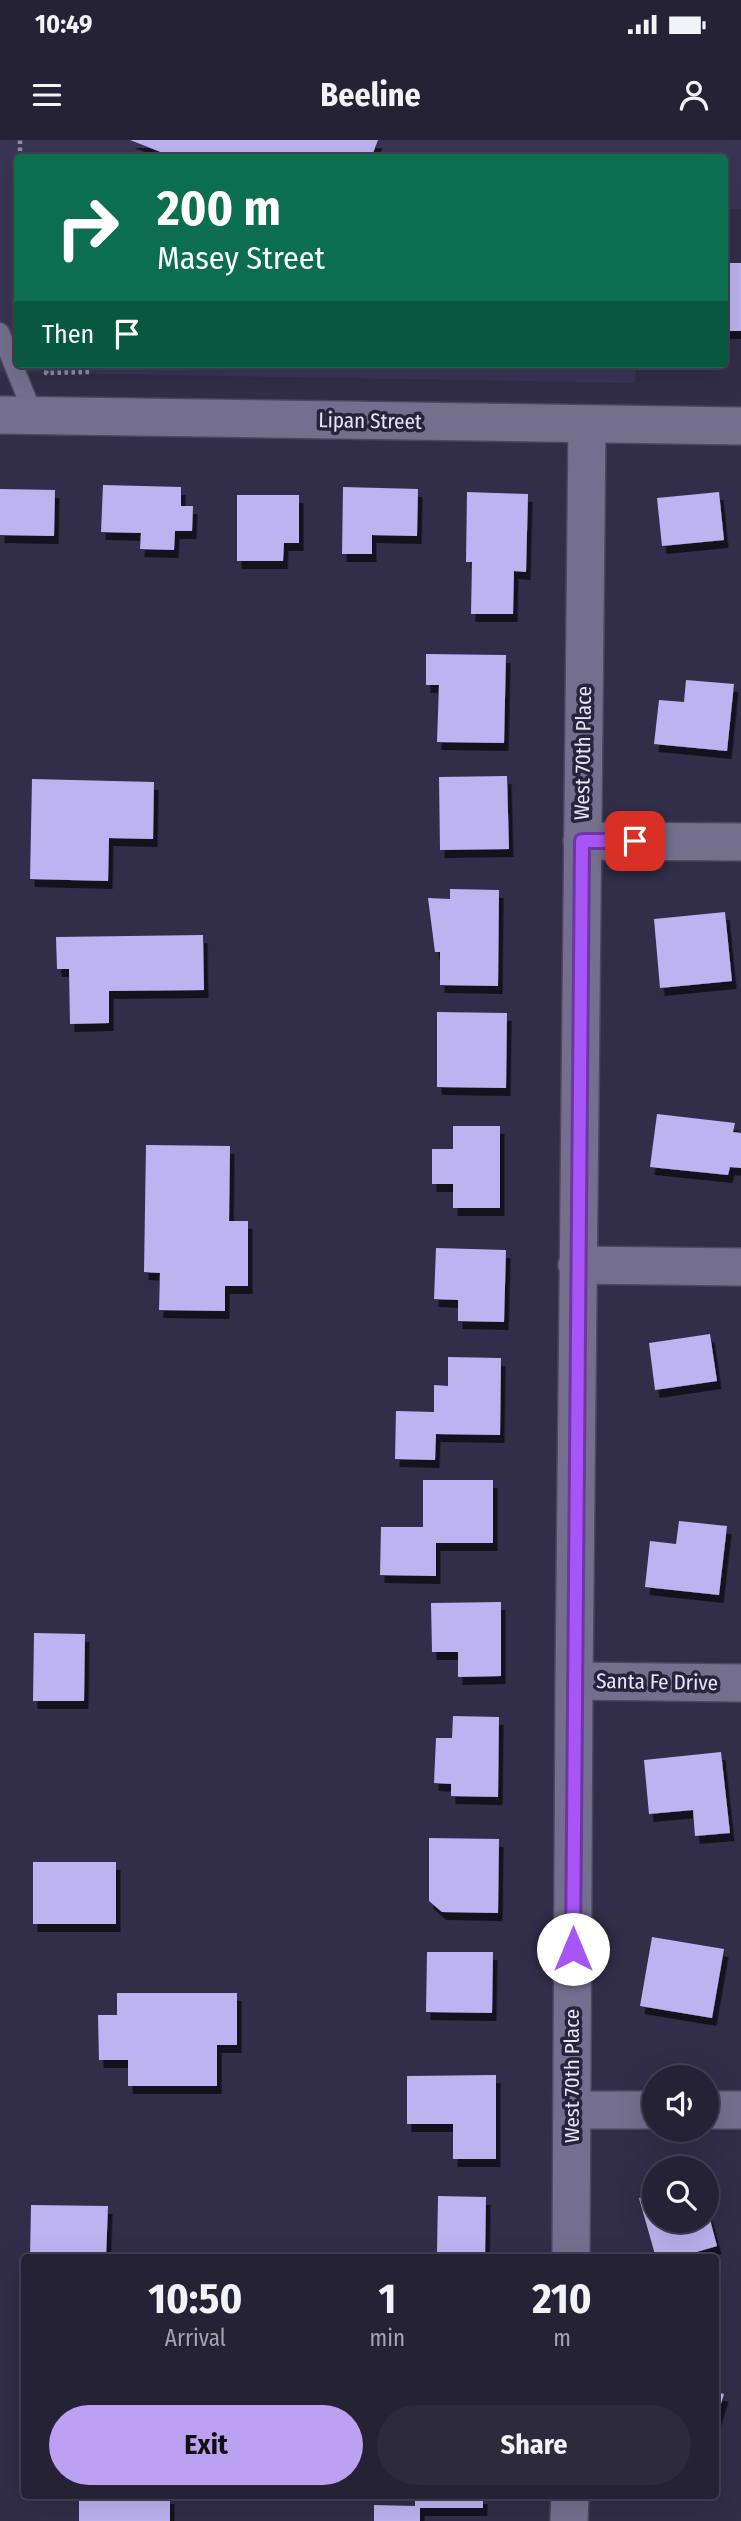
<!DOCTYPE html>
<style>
body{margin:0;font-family:"Fira Sans Condensed",sans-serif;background:#2e2a3e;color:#f1f3f6;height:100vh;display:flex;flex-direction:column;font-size:26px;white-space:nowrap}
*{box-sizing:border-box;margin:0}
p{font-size:23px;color:#a4a4ad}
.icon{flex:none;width:38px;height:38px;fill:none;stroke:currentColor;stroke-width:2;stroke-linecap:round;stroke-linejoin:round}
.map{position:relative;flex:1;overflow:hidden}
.panel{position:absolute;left:21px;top:2114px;width:698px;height:245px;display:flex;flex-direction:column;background:#262236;border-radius:7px;box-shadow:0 7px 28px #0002,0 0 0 2px #423f51}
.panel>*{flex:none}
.top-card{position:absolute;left:14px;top:14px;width:714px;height:214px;border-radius:7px;box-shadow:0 7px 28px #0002,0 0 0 2px #423f51;background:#0b6e4f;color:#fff;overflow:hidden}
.controls{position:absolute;left:642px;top:1925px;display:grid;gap:14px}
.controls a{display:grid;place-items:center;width:77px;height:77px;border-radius:50%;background:#262236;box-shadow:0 7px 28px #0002,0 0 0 2px #423f51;font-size:35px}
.pin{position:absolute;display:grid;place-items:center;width:60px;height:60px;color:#fff;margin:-30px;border-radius:14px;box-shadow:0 4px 10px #0006}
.me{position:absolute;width:77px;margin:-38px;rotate:0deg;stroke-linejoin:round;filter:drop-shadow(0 0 5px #0008)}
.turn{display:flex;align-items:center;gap:24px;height:147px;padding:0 28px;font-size:32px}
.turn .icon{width:91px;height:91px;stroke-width:2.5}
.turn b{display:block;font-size:49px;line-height:60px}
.then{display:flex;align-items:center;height:66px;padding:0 28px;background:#0003;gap:14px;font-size:26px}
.eta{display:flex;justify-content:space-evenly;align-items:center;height:119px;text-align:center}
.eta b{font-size:42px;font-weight:700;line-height:49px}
.action{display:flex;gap:14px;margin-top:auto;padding:14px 28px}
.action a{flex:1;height:80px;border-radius:42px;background:#bca0f2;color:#111;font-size:28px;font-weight:700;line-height:80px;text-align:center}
.action a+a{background:#2e2a3e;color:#f1f3f6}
.status{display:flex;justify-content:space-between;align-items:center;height:49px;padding:0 35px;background:#262236;direction:ltr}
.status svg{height:19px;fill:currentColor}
header{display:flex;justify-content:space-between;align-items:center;height:91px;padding:0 28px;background:#262236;font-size:32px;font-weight:700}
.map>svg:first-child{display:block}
</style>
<div class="status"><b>10:49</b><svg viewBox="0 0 49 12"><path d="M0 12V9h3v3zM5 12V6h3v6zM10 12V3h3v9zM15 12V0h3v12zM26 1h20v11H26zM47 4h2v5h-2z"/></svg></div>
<header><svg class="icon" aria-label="menu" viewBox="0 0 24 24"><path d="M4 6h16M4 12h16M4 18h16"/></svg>Beeline<svg class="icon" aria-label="person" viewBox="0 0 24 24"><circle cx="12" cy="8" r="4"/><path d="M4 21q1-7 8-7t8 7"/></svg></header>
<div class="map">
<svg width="741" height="2381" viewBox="0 0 741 2381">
<defs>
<filter id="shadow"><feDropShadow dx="4.5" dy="8" stdDeviation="0" flood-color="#0009"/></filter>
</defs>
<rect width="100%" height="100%" fill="#322d48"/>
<path fill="#3a3455" d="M0,0H741V69H725L724,18H18V224H636L635,243L0,232Z"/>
<path fill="#bcb3f0" filter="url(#shadow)" d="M130,0H378L371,18H176Z
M724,123H741V191H724Z
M103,345L181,347V366H193L192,391H175L174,410L140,409L141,393L101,392Z
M343,347L418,349L417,396L372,395V414H342Z
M0,349L55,350L54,396L0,395Z
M467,352L528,354L526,432L514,431L513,474H471L472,422H466Z
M719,352L724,400L662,406L657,358Z
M237,355H299V403H284L283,421H237Z
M426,514L506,515L504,603L437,602L439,545H426Z
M686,540L734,544L727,611L654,604L659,560L684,562Z
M507,636L509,709L440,710L439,637Z
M32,639L154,642L153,699L109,698L108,741L30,739Z
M450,749L499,750L498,846L440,845V812H435L428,758L450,759Z
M725,772L732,841L660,848L654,779Z
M203,795L204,850L109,851V883L70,884L69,829H57L56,797Z
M437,872L507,873L506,948L437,947Z
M657,974L735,983L733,992L741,993V1028L730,1027L728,1035L650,1027Z
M453,986H500V1068H453V1044H432V1009H453Z
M146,1005L230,1006L229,1081H248V1146H225V1171L159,1170L160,1133L144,1132Z
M436,1108L506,1110L504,1182L458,1181V1160L434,1159Z
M710,1194L717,1241L655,1250L649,1203Z
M448,1217L501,1218L500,1295L436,1294L435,1320L395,1319L396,1271L434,1272V1245L448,1246Z
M423,1340H493V1403H436V1436L380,1435L381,1387H423Z
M679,1381L727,1386L719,1455L645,1447L650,1401L676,1404Z
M501,1462V1536L458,1537V1512H432L431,1463Z
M34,1493L85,1494L84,1561H33Z
M453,1576L499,1577L498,1657L451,1656V1644L434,1643L436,1598H452Z
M721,1612L730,1693L695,1696L693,1670L649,1674L644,1620Z
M429,1698L499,1699L498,1773L442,1772L429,1761Z
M33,1722H116V1784H33Z
M652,1797L724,1809L712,1878L640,1866Z
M427,1812H493L492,1873L426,1872Z
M117,1853H237V1905H217V1946H128V1920H99L98,1875H117Z
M496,1935V2019H453V1984H407V1936Z
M654,2054V2081H707L708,2072L717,2106L676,2118H656L639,2058Z
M438,2056L486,2057L485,2118H419L420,2113H437Z
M31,2065L108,2066L106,2118H30Z
M716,2252L724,2254L716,2280Z
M79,2356H170V2381H79Z
M415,2356H483V2368H420V2381H374V2365L415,2366Z"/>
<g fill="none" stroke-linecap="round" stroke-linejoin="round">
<g stroke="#4b475d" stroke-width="21">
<path id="service" d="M0,192L34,276"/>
</g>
<g stroke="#4b475d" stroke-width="40">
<path id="minor" d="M0,275L741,286
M582,701L741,702
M577,1125L741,1127
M574,1541L741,1543
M572,1970H654
M707,1970H741
M571,2118L574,1541L587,285
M569,2381L570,2356"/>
</g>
<path stroke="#8e8ba1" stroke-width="4.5" stroke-dasharray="3.5 3.5" stroke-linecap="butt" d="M20,18V0
M159,18L160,16
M49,224L46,233L89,232"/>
<use href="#service" stroke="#746f8e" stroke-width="18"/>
<use href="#minor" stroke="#746f8e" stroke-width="37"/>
</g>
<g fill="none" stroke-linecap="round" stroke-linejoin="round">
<g stroke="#6d37a1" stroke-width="18">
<path id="route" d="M573,1809L582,701H635"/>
</g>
<use href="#route" stroke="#a855f7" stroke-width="12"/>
</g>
<g text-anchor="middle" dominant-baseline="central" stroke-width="7" stroke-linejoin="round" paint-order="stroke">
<g font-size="21" fill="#e6e4f5" stroke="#28233d">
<text transform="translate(370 281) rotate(1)">Lipan Street</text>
<text transform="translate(583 613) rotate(-89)">West 70th Place</text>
<text transform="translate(657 1542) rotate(1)">Santa Fe Drive</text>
<text transform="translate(572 1936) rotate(-90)">West 70th Place</text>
</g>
</g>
</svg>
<div class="controls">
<a><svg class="icon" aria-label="sound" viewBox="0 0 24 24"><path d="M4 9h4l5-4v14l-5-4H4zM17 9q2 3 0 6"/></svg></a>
<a><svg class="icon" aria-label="search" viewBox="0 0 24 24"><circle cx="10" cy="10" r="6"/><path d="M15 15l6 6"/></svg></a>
</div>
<div class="pin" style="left:635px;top:701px;background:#d93025"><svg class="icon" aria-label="arrive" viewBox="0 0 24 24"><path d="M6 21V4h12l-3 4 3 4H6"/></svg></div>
<svg class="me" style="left:573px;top:1809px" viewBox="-20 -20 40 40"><circle r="19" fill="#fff"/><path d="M0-13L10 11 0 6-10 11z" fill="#a855f7"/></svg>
<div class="top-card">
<div class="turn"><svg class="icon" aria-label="right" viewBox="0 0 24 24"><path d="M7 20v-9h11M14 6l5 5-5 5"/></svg><div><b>200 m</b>Masey Street</div></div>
<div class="then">Then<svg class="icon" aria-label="arrive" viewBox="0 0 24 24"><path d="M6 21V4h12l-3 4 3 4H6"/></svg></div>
</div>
<section class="panel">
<div class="eta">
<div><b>10:50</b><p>Arrival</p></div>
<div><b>1</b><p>min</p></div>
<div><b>210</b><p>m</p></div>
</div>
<div class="action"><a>Exit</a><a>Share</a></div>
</section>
</div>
